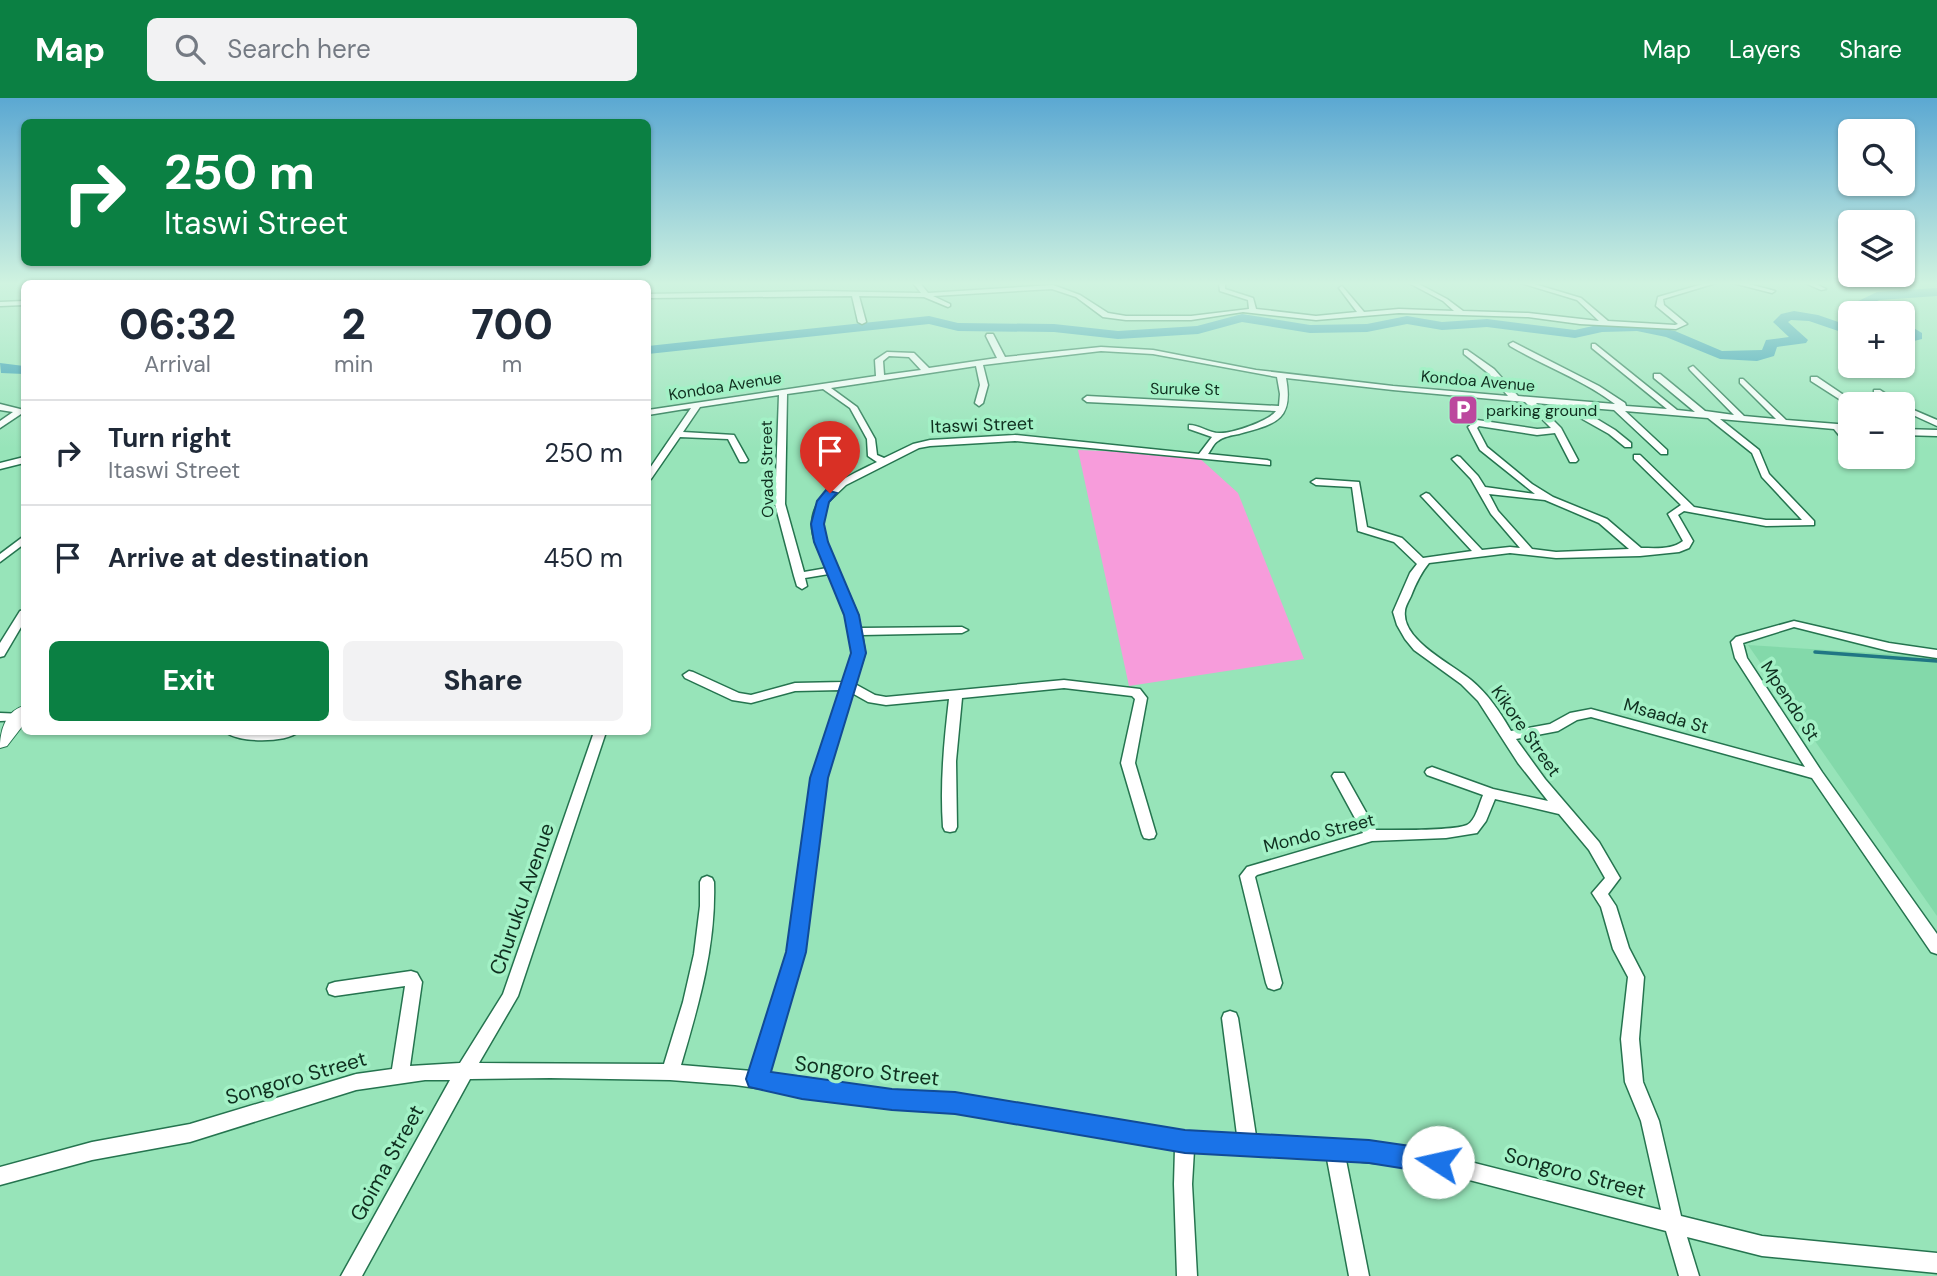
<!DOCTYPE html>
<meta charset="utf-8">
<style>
body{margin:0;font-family:"DM Sans",sans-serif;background:#f2f2f3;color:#1f2937;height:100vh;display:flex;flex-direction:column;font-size:26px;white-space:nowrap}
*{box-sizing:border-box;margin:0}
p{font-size:23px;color:#747a83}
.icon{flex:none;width:38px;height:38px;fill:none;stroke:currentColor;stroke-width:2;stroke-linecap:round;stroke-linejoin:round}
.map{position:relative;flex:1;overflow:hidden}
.side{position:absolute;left:21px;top:182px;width:630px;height:455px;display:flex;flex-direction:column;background:#fff;border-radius:10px;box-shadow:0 2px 5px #0004}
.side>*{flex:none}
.hud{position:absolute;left:21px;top:21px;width:630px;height:147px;border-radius:10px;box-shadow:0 2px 5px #0004;background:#0b8043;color:#fff;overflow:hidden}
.buttons{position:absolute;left:1838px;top:21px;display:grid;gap:14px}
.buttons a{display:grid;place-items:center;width:77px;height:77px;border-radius:10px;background:#fff;box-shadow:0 2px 5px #0004;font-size:35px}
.pin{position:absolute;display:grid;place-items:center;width:60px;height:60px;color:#fff;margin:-72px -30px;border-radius:50% 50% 50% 0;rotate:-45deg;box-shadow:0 0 7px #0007}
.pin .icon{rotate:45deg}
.me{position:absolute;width:77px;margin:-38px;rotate:280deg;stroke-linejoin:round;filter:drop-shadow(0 0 5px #0008)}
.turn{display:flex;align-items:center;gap:24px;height:147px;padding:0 28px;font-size:32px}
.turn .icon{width:91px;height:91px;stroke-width:2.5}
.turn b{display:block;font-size:49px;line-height:60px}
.eta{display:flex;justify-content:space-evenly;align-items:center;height:119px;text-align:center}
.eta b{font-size:42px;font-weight:800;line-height:49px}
.primary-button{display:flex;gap:14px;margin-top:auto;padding:14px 28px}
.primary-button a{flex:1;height:80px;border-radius:10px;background:#0b8043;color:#fff;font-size:28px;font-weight:800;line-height:80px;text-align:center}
.primary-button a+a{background:#f2f2f3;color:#1f2937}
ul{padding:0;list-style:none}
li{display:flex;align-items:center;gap:21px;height:105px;padding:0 28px;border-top:2px solid #e0e1e3}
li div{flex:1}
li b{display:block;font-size:26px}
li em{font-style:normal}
header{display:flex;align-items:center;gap:42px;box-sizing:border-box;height:98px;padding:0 35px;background:#0b8043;color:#fff}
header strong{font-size:33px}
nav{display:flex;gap:38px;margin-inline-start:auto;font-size:24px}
.search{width:490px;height:63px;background:#f2f2f3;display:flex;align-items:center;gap:18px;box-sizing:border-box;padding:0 24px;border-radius:10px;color:#747a83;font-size:26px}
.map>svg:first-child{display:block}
</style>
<header>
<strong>Map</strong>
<div class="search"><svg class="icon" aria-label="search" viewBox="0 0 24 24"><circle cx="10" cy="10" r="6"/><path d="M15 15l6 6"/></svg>Search here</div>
<nav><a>Map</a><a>Layers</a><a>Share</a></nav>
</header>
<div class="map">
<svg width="1937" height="1178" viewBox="0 0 1937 1178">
<rect width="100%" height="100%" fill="#97e4b9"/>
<path fill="#83d9aa" d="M1748,547L1937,559V818Z"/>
<path fill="#f79cdb" d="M1078,352L1196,357L1238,395L1304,561L1129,588Z"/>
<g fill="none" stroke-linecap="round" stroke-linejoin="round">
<path stroke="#207684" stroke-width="3.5" d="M1815,554L1937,563"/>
<path fill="#2895b0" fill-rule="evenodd" d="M1937,190V198L1879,202L1867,208L1875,215H1860L1850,207L1877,194Z
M1794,213L1818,217L1850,228V237L1809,223L1791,222L1788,224L1808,242L1806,245L1777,249L1774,258L1757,263L1720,261L1666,239L1637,233L1602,234L1575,240L1487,229L1442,232L1407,226L1367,234L1310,235L1242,224L1198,236L1118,241L1054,234L958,233L929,226L648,256V248L929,218L958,225L1054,226L1118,233L1197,228L1242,216L1310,227L1367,226L1407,218L1442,224L1487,221L1575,232L1602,226L1637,225L1675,233L1722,253L1762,252L1766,242L1789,239L1773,224L1781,216Z
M1902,223L1922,235V241L1902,246V238L1906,237L1902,234Z
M0,265L24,268V276L1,275Z"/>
<g stroke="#25744f" stroke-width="3">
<path id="street" d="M211,185H217V186H211Z
M599,185H605V186H599Z
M913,185H920L928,195L1053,187L1080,197L1108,215L1126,218H1191L1249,211L1248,202L1220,193L1219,185H1225V191L1253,200L1256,211L1316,218L1357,214L1339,190L1342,188L1364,214L1399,211L1454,213L1443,203L1409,185H1417L1447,201L1463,213L1528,215L1599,223L1577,202L1521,185H1531L1581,200L1608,223L1675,227L1678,226L1656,208L1658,199L1706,185H1716L1663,201L1664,207L1687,226L1676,231L1580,226L1528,219L1399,215L1316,222L1243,214L1191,222H1126L1103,219L1076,199L1052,191L933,198L950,206V208L948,209L924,199L859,198L866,224L862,226L858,224L852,198L648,200V196L818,193L921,195Z
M1733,185H1745L1775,193L1772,195Z
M1805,185H1814L1826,191L1821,192Z
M24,203V207L0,208V204Z
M987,236H993L1005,259L1101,249L1153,252L1256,272L1393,288L1508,298L1488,275L1464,256V252H1467L1494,271L1518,298L1615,306C1583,282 1544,268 1510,248L1509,246L1513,244L1599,288L1625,305L1626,308L1667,311L1592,250V246H1595L1677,312L1695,314L1654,280V276H1660L1705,313L1734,317L1690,272L1689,270L1693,268L1744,318L1776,321L1740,285V281H1743L1786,322L1850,327V333L1844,332L1850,339V348L1847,347L1834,331L1720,321L1759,352L1769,376L1814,423V427L1766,428L1684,413L1678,417L1693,443L1689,450L1679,454L1640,458L1556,460L1510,455L1429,465C1421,475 1416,485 1411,498C1409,502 1405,509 1405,513C1401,542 1452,566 1471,582C1488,596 1500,614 1511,633L1550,626L1570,615L1591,611L1805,669L1735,560L1731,544L1736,539L1794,523L1889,545L1937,552V560L1889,553L1794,529L1743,545L1747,560L1822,674L1937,836V856L1931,854L1812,680L1591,619L1577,622L1558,633L1516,641L1545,681L1599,744L1620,780L1608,796L1616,808L1629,850L1644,879L1639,941L1643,984L1659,1023L1681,1118L1762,1138L1937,1155V1175L1762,1158L1687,1139L1699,1178H1679L1666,1133L1423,1070L1346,1062L1369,1178H1349L1327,1061L1194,1052L1192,1086L1197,1178H1177L1174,1086L1175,1050L955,1013L892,1009L735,987L670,982L550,980L470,981L362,1178H341L450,982H425L356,992L190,1044L92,1062L0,1087V1069L92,1044L190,1026L356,976L392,971L405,888L335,898L329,896L327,891L329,886L335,884L411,873L417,875L422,884L410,968L460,965L503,896L594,634H606L518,898L479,965L664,966L683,904L694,856L700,808V784L702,780L707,778L712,780L714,784C716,848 699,906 681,967L752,973L788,854L812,680L841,592L795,593L751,605L732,602L685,580L683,577L689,573L693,574L739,595L751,597L795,585L844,584L853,555L846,517L829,476L805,480L807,488L802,491L797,488L794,478L775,406L779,297L700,309L683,334L734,337L748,362L746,364H740L728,341L680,339L651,381L648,382V373L691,310L648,317V312L876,278L875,262L887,254L914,255L929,270L997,260L986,238ZM1101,253L1153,256L1277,279L1280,296L1279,308L1087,298L1083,301L1087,304L1276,313C1269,323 1233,335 1221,335C1210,336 1200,327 1189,327V331L1212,339L1199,356L1015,337L930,342L913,346L884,360L877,357L875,341L857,309L831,290L976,268L980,287L975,305L979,308L983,305L988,287L983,267ZM889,258L909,259L921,272L884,277L883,263ZM1286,280L1393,292L1525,304L1551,330L1537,331L1477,322L1468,329L1480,352L1535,396L1485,389L1478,378L1460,359L1457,358L1452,361L1471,381L1491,416L1520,450L1510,449L1482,452L1429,396L1426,395L1421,398L1423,400L1472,453L1423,460L1402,440L1367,429L1359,384L1316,381L1311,384L1316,387L1352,389L1358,433L1394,444L1417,466L1410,475L1393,514L1397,527L1405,541L1414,552L1461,586L1478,603L1518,665L1548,703L1493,691L1432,669L1427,671L1425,674L1427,677L1483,697C1479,706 1476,722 1467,727C1452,733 1395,732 1376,732L1344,675H1334L1332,678L1363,735L1247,769L1240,778L1266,885L1268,890L1274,892L1280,890L1282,885L1255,779L1257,777L1372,743L1446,740L1477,735L1486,723L1495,701L1559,716L1589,752L1605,780L1592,795L1601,809L1613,851L1628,879L1621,941L1625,984L1641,1023L1661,1112L1423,1052L1369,1045L1256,1038L1238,920L1236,915L1230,913L1224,915L1222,920L1237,1037L1185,1034L955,997L892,993L768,976L804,854L826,680L852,595L868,604L886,607L949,601C944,644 940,686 943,729L945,733L950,734L955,733L957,729L956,663L962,600L1064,590L1132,598L1135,601L1121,665L1142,736L1144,740L1149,741L1154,740L1156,736L1135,665L1147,600L1140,591L1064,582L886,599L875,597L855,586L865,555L862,537L962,535L968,532L962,529L860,530L858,517L826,444L822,426L828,404L846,387L919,350L930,348L1015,343L1270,367V363L1267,362L1208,356C1211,352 1214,345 1218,343C1223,339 1232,337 1239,336C1275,326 1294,323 1286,280ZM823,291L850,310L867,341L868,358L877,364C851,377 812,392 812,427C812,442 821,457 827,470L804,474L785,406L787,296ZM1536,305L1567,308L1577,318L1609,336L1625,349H1631V345L1615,332L1577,309L1614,312L1661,356H1667V352L1625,313L1708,320L1752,355L1762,379L1802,422H1766L1694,409L1640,357H1634V361L1681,407L1668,416L1683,443C1672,452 1655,450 1641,450L1607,421L1553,399L1532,386L1487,349L1477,330L1479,328L1537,337L1555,335L1570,364H1576L1578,362L1561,330ZM1489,396L1545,402L1599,425L1629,451L1556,454L1532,451L1498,413Z
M1811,279H1817L1857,306L1850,308L1811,283Z
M1874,292H1880L1901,306H1891L1874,296Z
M0,306L24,312V316H21L0,330V323L13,314L0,312Z
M1902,307L1937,322V328L1902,312Z
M1902,331L1937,332V338L1902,337Z
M24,359V365L0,371V365Z
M24,438V446L0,464V456Z
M24,512V524L4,558L0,559V545L20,513Z
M0,615L24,616V622L0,623Z
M226,634H298C287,645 237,645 226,634Z"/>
</g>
<g stroke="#25744f" stroke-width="2">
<path id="secondary" d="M502,185H512V186H502Z
M24,608V626L7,648L0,650C0,634 5,613 24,608Z"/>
</g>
<use href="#street" fill="#fff" fill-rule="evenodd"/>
<use href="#secondary" fill="#fff" fill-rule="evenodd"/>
</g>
<linearGradient id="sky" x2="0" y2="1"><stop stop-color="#5ba8d2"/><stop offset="0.53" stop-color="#d0f3e0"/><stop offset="1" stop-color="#d0f3e0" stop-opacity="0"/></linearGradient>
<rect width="1937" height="350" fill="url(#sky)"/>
<path fill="#1a73e8" stroke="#114b97" stroke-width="2" d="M826,392L837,395L829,404L824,426L828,444L859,517L866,555L828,680L806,854L771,974L892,991L955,994L1185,1032L1369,1042L1438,1052L1447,1056L1450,1064L1447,1073L1438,1076L1369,1065L1185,1055L955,1016L892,1012L802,1001L749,989L746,981L786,854L810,680L851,555L844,517L814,444L811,426L817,403Z"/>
<defs>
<g id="parking-square" transform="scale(1.575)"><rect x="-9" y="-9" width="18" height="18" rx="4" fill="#bc479e" stroke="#a3f1c6"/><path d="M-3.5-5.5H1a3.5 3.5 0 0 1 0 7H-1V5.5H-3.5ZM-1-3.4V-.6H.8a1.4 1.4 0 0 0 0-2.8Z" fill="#fff"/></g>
</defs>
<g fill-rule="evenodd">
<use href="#parking-square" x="1463" y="312"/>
</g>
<g text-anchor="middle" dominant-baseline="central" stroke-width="7" stroke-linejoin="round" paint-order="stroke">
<g font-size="16" fill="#0f2f1f" stroke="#a3f1c6">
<text transform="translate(1478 283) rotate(5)">Kondoa Avenue</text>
<text transform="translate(725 288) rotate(-9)">Kondoa Avenue</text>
<text transform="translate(1185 291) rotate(1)">Suruke St</text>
<text transform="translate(767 371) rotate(-91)">Ovada Street</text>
</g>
<g font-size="16" fill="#0f2f1f" stroke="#a3f1c6" text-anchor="start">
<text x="1486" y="312">parking ground</text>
</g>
<g font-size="18" fill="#0f2f1f" stroke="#a3f1c6">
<text transform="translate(982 327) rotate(-2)">Itaswi Street</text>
<text transform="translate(1790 603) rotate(57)">Mpendo St</text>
<text transform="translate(1666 618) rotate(16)">Msaada St</text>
<text transform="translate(1526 633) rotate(55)">Kikore Street</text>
<text transform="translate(1319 735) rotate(-14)">Mondo Street</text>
</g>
<g font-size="21" fill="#0f2f1f" stroke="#a3f1c6">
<text transform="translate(522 801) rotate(-71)">Churuku Avenue</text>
<text transform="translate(867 973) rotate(6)">Songoro Street</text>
<text transform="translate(296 980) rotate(-16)">Songoro Street</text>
<text transform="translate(387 1065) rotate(-61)">Goima Street</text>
<text transform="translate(1575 1075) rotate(15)">Songoro Street</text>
</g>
</g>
</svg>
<div class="buttons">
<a><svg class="icon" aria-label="search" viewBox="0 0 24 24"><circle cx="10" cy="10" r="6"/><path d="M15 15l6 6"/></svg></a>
<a><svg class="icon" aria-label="layers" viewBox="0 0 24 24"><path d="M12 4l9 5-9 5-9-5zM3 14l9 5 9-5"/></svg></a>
<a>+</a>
<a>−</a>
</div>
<div class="pin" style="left:830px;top:395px;background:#d93025"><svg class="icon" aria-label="arrive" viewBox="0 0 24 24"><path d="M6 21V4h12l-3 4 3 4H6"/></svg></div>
<svg class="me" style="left:1438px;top:1064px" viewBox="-20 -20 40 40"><circle r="19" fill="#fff"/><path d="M0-13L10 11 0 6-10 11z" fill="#1a73e8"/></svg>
<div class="hud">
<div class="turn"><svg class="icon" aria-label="right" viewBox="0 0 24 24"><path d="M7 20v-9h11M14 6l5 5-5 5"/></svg><div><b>250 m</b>Itaswi Street</div></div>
</div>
<section class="side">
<div class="eta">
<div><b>06:32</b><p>Arrival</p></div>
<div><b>2</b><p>min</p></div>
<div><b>700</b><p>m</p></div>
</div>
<ul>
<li><svg class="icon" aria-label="right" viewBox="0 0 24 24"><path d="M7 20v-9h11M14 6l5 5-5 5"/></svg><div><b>Turn right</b><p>Itaswi Street</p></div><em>250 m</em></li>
<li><svg class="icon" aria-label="arrive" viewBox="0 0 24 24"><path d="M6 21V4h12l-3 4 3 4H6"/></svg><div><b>Arrive at destination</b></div><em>450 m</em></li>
</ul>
<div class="primary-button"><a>Exit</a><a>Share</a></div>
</section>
</div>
